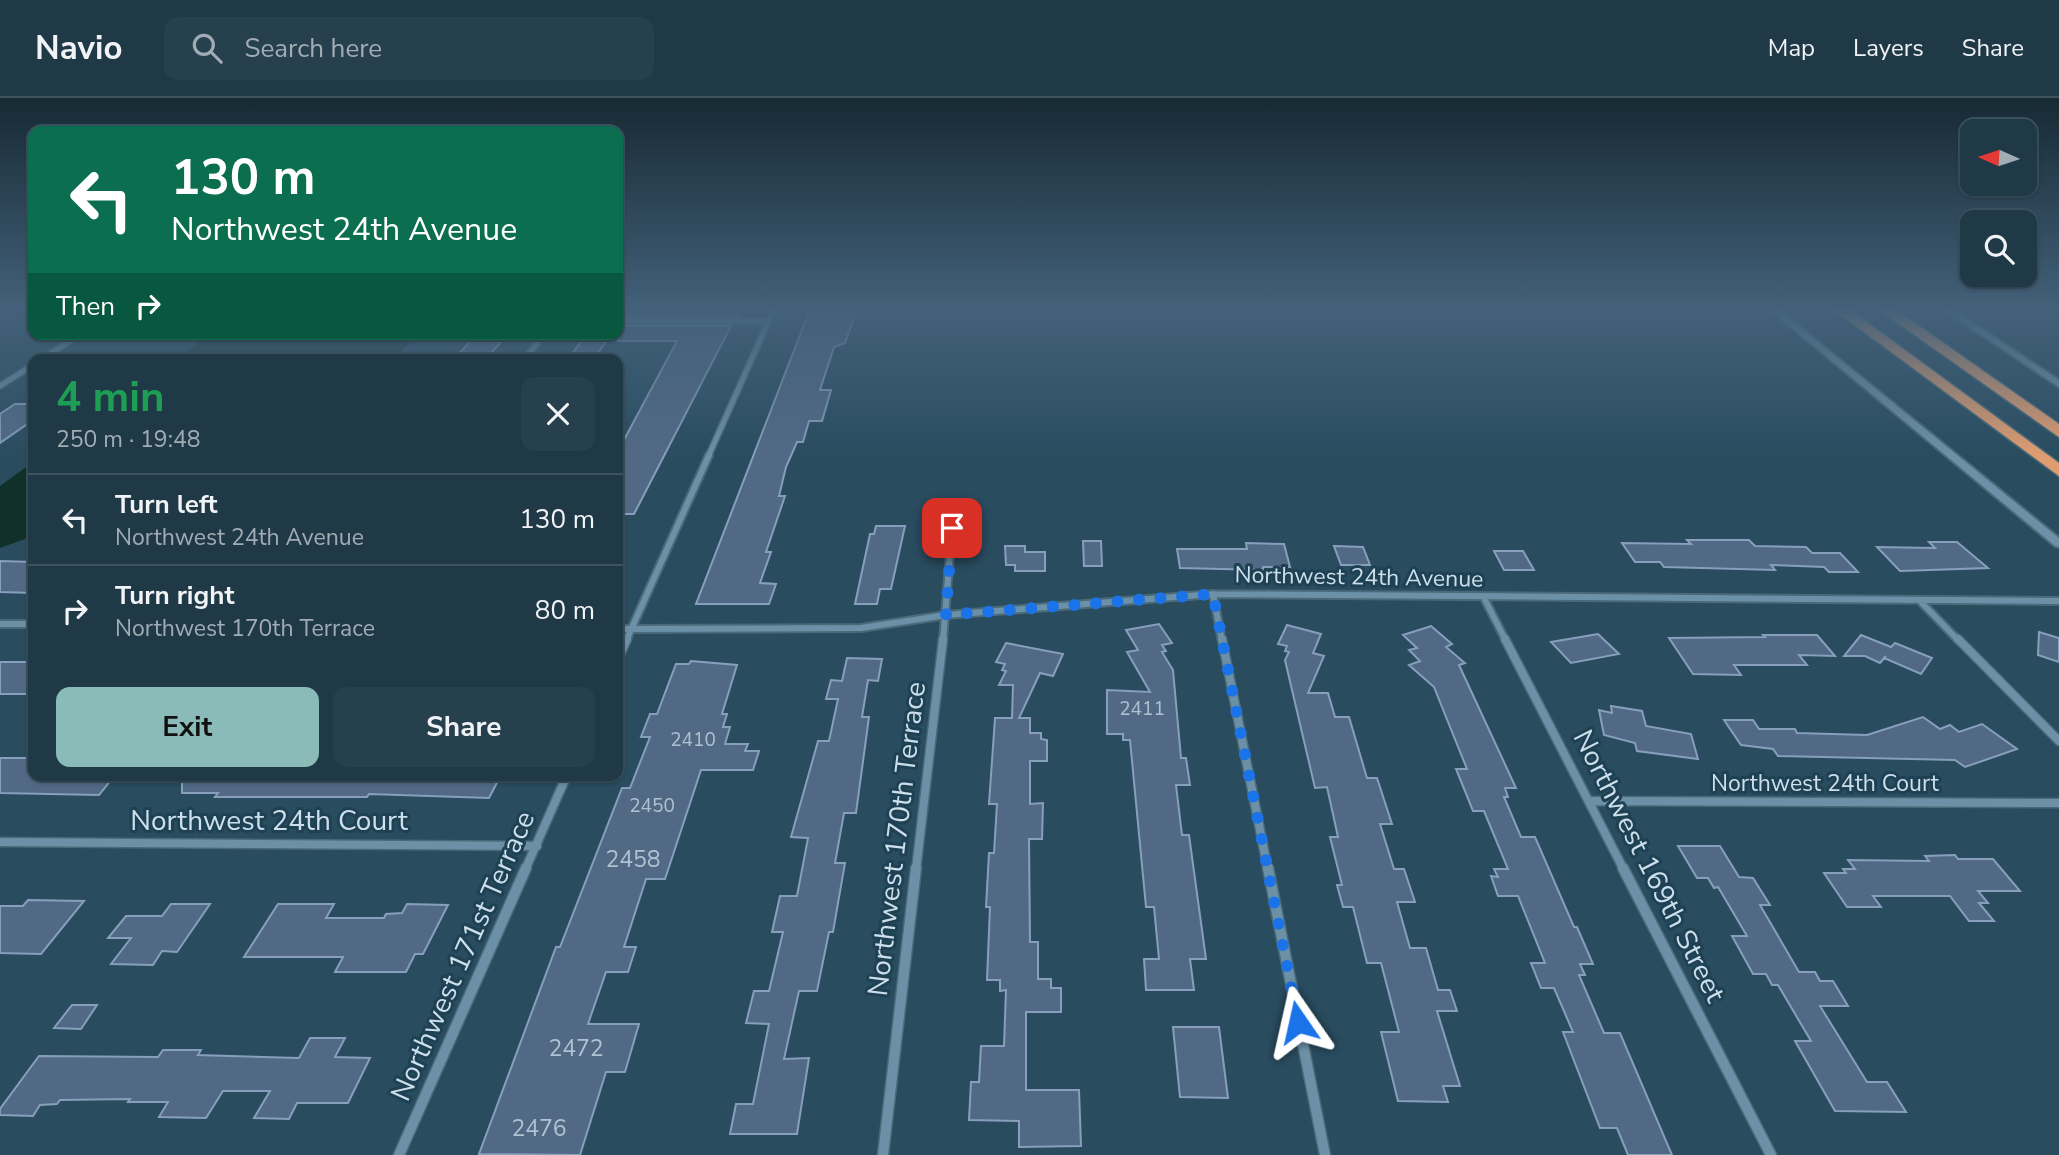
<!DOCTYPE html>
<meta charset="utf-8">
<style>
body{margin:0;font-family:"Nunito Sans",sans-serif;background:#27404e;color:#f1f3f6;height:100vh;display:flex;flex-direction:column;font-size:26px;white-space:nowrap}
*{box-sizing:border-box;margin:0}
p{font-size:23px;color:#a1acb4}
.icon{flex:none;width:38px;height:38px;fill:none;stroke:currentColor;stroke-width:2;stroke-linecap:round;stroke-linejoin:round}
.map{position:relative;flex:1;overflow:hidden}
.details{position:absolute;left:28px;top:256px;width:595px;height:427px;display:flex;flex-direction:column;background:#1f3947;border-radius:14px;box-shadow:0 2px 5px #0004,0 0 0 2px #3c5360}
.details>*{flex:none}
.top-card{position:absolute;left:28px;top:28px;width:595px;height:214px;border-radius:14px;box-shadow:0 2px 5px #0004,0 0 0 2px #3c5360;background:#0b6e4f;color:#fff;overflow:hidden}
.needle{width:46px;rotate:273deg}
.buttons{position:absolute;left:1960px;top:21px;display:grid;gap:14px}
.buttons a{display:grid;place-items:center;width:77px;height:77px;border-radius:14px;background:#1f3947;box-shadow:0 2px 5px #0004,0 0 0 2px #3c5360;font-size:35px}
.pin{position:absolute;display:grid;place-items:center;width:60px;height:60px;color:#fff;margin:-30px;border-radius:14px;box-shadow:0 4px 10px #0006}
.me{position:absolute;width:77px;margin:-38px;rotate:349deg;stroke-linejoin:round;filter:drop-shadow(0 0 5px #0008)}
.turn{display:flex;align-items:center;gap:24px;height:147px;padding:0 28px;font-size:32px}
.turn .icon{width:91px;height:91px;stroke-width:2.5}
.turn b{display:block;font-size:49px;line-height:60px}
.then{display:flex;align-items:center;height:66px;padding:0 28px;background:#0003;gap:14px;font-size:26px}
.round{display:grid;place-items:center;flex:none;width:74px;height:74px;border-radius:14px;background:#27404e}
.head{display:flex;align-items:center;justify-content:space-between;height:119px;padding:0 28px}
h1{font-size:42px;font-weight:700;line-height:52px;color:#1e9e55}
.cta{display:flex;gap:14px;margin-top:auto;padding:14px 28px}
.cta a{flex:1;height:80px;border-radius:14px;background:#8bbbb9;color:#111;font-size:28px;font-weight:700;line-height:80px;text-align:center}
.cta a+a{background:#27404e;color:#f1f3f6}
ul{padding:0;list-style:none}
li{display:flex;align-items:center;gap:21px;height:91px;padding:0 28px;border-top:2px solid #3c5360}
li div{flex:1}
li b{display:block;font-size:26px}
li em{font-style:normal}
header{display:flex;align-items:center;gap:42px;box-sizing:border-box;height:98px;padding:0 35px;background:#1f3947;border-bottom:2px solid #3c5360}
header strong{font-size:33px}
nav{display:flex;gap:38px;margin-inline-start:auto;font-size:24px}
.search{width:490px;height:63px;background:#27404e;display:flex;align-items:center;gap:18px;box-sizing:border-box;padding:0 24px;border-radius:14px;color:#a1acb4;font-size:26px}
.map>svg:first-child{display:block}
</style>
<header>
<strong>Navio</strong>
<div class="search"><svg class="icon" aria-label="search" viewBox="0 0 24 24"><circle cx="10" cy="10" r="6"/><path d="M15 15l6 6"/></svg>Search here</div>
<nav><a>Map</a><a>Layers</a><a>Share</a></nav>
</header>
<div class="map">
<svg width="2059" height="1057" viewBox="0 0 2059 1057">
<rect width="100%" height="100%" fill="#294c5f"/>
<path fill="#113028" d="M210,236H418L394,261H176Z
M33,364V438L0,450V388Z"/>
<path fill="#526985" stroke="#879fbd" stroke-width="2" d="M618,211H741L737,218H618Z
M810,211H857L845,245L834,249L820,292H831L822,323H809L803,344H797L786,369L779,398H785L766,454H771L760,485L776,486L769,506H696Z
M618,228H731L634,416H618V353L677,243H618Z
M477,236L507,237L486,261H454Z
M587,236H611L594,261H568Z
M15,306H33V322L0,345V316Z
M876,428H905L891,491H880L877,506H855L870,436H874Z
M1687,442H1749L1755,448L1806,449L1812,455H1840L1858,474H1829L1824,469L1771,467L1775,472L1664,469L1660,464H1635L1622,445L1691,446Z
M1083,443H1101L1102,468H1084Z
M1929,444H1957L1988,470L1900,473L1877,449L1935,450Z
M1246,445L1284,446L1290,469H1263V472L1180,470L1177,451H1247Z
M1005,448H1025V454H1045V473H1015V467H1006Z
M1334,448L1363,449L1370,467H1341Z
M1494,453H1523L1534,472H1504Z
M0,463L33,464V495L0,494Z
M1159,526L1172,545L1162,547L1166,553L1162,554L1173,572L1181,660H1186L1190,687H1176L1182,737H1189L1206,861H1190L1194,892H1146L1144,861H1159L1154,809H1146L1130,642H1123V636H1107V592L1150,594L1127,554L1138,552L1126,532Z
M1287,527L1321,536L1313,555L1324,558L1308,595H1328L1335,619H1349L1367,680H1377L1392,726H1380L1394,771H1404L1415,804H1397L1410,850H1426L1438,892H1450L1457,913H1437L1460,988H1443L1448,1004L1398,1003L1381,934H1399L1381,865H1367L1353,809H1343L1337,787H1342L1330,739H1338L1327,689L1315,690L1285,562L1289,554L1285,553L1287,548L1278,546Z
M1431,528L1452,546L1446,549L1465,565L1459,567L1516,690H1505L1508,699H1504L1521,739H1535L1574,829H1577L1593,866H1580L1585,877H1579L1604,935H1620L1672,1057H1628L1617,1030H1600L1563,934H1573L1554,890H1541L1531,865H1545L1518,798H1498L1491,778L1498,779L1494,771H1508L1484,713H1473L1456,671H1467L1446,619L1434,589L1409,567L1420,563L1409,552L1417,550L1403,537Z
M2039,534L2059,540V564L2038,557Z
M1598,536L1619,556L1571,565L1551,544Z
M1763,537H1817L1835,558L1799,557L1807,567H1734L1741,577L1693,576L1669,540L1765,539Z
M1861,537L1891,549L1895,545L1932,560L1921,576L1884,560L1886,558L1880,565L1865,558H1844Z
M1006,545L1063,556L1053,578L1040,575L1019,620H1030V635H1041V641L1047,642V663H1030V706L1043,705L1042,741H1029L1030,844H1038V881H1051V890H1061V914H1026V992H1079L1081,1048L1019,1049V1023L969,1022L971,984H979L981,948H1004L1006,892L1000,893V882H987L990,809H986L989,755H994L997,706H989L995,620H1012L1013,587H999L1006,573L1002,572L1005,566L996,564Z
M847,560L882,561L878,583L868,582L862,619H869L856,715H844L835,765H845L833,834H829L817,893H799L784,961L809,960L797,1036H730L736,1006H753L769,926L746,925L754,893H769L783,834H772L780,798H797L808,740L791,739L818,643H829L838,601H826L831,582L842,583Z
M691,563L737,567L722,616H727L723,629H730L725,646H748L745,653H759L753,672H701L665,781H646L624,849H636L628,874H606L588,926H639L625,974H606L580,1057L479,1056L556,849H560L622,690H630L650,639H641L650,616H657L676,566H689Z
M0,564H33V596H0Z
M1611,608L1642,613L1646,628L1691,636L1698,661L1637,653L1635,645L1604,637L1599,612L1612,615Z
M1923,619L1940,631L1950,627L1959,634L1982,626L2017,651L1965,669L1955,662L1778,658L1773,651L1741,647L1724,622H1753L1759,631H1795L1797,635L1867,637Z
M0,660H33V677H115L99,697L0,695Z
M182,677H501L489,700L369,696L367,699H215L218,695H182Z
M1678,748H1720L1739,779L1753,780L1770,807H1760L1799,874H1815L1820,883H1833L1848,908H1820L1867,984H1887L1906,1014L1835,1013L1795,943H1811L1778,887H1772L1766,876H1753L1732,838H1747L1718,789L1714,790L1708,780H1697Z
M1955,757L1958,761H1993L2020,793H1978L1988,805H1979L1994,823H1969L1950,798H1873L1881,809H1847L1824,775H1846L1843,771H1855L1848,762L1929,763L1925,758Z
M28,802L84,803L41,856L0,855V808H23Z
M171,806H210L177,854L162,853L153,867L111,866L131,840H108L126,818H162Z
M278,806H334L326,820H384L386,816L402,815L407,806L448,807L423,856H415L406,874H335L343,859H244Z
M72,907H97L81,931L54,930Z
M1173,929H1219L1228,1000L1180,999Z
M310,940H345L335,959L370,960L348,1005H297L289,1021L254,1020L270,993H223L206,1020L159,1019L168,1004H128L130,1001L60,1002L57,1006L40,1007L33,1018L0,1017V1011L39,958L158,959L163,952H201L198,957L299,960Z"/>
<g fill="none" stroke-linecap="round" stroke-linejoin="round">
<g stroke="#4a6979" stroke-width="8">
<path id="minor-far3" d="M618,223H768
M42,261L81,236
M525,261L544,236
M0,288L33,267
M708,359L774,211"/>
</g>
<g stroke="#4a6979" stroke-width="10">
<path id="minor-far2" d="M1213,496L1222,543
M1484,500L1506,543
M1919,502L1959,543
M0,526H33
M618,531L861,530L946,517L1213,496L2059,503
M626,543L709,357
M943,543L952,430"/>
</g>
<g stroke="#4a6979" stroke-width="11">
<path id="minor-far1" d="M1222,541L1268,772
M1505,541L1624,772
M1958,541L2059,643
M618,561L627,541
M1591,703L2059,705
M0,744L537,748
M525,772L567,677
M916,772L943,541"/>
</g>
<g stroke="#4a6979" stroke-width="13">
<path id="minor" d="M1268,770L1325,1057
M1623,770L1771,1057
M399,1057L526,770
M883,1057L916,770"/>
</g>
<g stroke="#4a6979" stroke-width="4">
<path id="tertiary" d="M1769,211H1778L2059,440V449L2055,448Z
M1942,211H1952L2059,282V289Z"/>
</g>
<g stroke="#4a6979" stroke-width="3">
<path id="motorway" d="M1833,211H1849L2059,365V378Z
M1878,211H1895L2059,326V339Z"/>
</g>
<use href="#minor-far3" stroke="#6c91a7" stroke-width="5"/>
<use href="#minor-far2" stroke="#6c91a7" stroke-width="6"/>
<use href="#minor-far1" stroke="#6c91a7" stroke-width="8"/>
<use href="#minor" stroke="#6c91a7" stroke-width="10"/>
<use href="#tertiary" fill="#6c91a7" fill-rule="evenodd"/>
<use href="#motorway" fill="#e09d70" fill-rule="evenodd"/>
</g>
<linearGradient id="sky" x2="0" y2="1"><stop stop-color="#172a34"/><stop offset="0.59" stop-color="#43617a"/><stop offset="1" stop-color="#43617a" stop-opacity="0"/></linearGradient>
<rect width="2059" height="359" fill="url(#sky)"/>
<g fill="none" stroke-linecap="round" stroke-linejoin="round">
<path stroke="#1a73e8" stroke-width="12" stroke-dasharray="0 21.6" d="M952,430L946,517L1213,496L1298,924"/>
</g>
<g text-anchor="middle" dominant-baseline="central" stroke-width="6" stroke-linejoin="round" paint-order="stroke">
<g font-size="19" fill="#aec2d1">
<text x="1142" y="611">2411</text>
<text x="693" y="642">2410</text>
<text x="652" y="708">2450</text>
</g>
<g font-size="23" fill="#ccdfea" stroke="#1e4154">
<text transform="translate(1359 479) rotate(1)">Northwest 24th Avenue</text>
<text x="1825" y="685">Northwest 24th Court</text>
</g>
<g font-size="23" fill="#aec2d1">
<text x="633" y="761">2458</text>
<text x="576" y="950">2472</text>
<text x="539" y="1030">2476</text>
</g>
<g font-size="28" fill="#ccdfea" stroke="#1e4154">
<text x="269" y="723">Northwest 24th Court</text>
<text transform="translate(897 741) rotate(-83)">Northwest 170th Terrace</text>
<text transform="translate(1649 768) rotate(63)">Northwest 169th Street</text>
<text transform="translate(463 858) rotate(-66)">Northwest 171st Terrace</text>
</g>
</g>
</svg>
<div class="buttons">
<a><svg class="needle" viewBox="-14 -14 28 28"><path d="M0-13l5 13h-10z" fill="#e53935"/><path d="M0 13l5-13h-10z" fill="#a1acb4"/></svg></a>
<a><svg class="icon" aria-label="search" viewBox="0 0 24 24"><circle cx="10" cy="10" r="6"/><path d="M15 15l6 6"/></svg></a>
</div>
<div class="pin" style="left:952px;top:430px;background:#d93025"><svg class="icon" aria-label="arrive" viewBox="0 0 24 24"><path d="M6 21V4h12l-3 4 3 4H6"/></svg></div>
<svg class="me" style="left:1298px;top:924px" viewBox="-20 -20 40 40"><path d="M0-17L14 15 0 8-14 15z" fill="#1a73e8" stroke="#fff" stroke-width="4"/></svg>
<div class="top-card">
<div class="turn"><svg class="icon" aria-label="left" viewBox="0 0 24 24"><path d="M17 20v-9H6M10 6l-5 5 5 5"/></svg><div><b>130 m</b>Northwest 24th Avenue</div></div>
<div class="then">Then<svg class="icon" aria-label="right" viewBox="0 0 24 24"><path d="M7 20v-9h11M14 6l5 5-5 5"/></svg></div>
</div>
<section class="details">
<div class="head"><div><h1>4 min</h1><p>250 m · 19:48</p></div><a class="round"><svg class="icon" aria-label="close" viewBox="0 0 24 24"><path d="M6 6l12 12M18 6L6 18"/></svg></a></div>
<ul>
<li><svg class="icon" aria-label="left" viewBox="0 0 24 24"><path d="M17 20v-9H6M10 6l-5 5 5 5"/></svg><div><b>Turn left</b><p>Northwest 24th Avenue</p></div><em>130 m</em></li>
<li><svg class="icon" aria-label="right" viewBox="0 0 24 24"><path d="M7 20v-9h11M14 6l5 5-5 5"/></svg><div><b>Turn right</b><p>Northwest 170th Terrace</p></div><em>80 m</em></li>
</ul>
<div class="cta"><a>Exit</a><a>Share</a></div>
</section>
</div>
